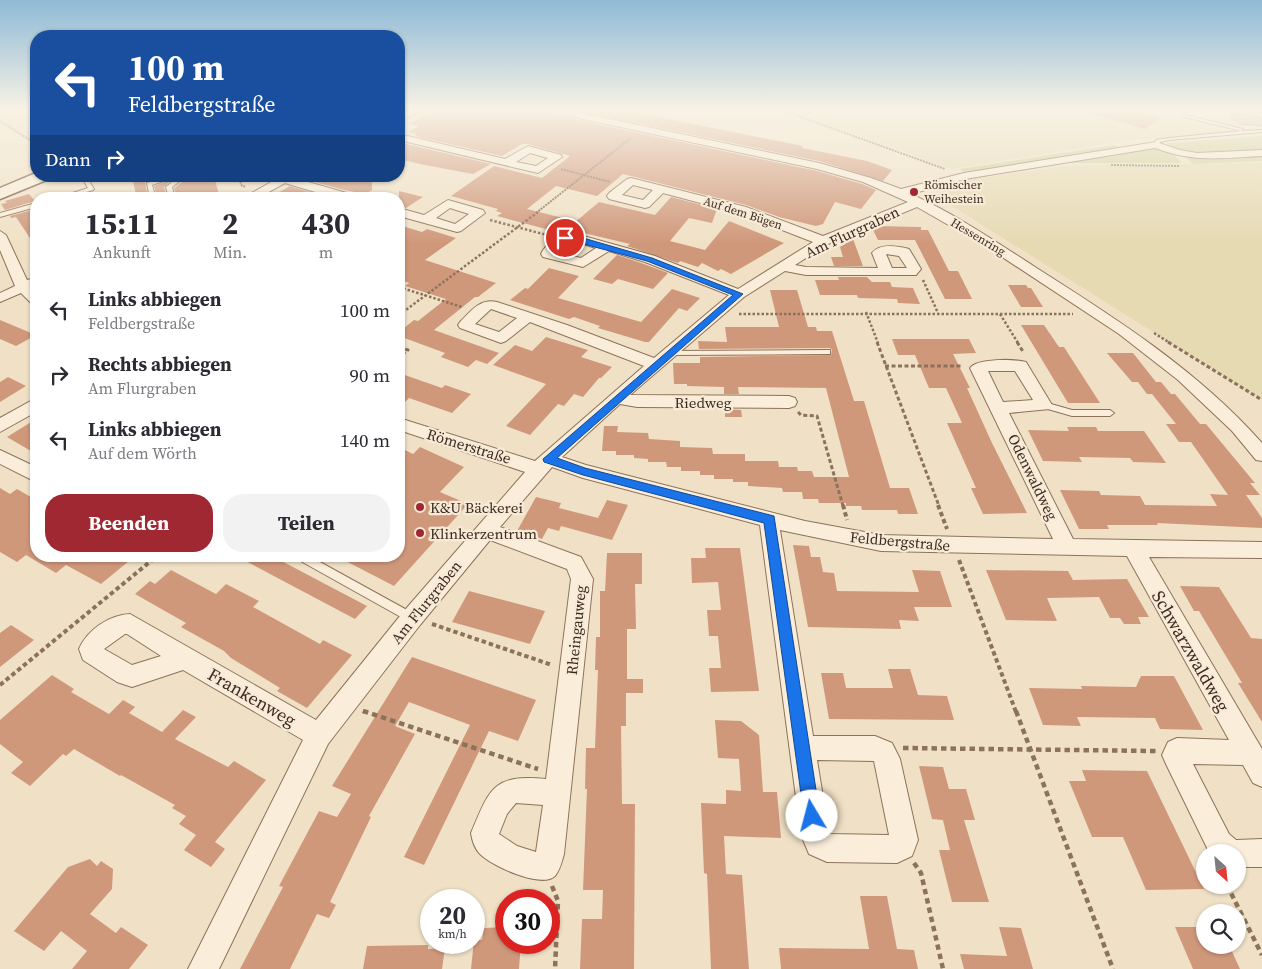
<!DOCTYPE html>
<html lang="de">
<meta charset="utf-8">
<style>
body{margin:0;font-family:"Source Serif 4",serif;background:#f2f2f3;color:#2b2b33;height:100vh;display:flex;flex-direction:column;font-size:19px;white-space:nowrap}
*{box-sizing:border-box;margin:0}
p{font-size:16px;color:#7c7c81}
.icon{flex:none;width:28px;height:28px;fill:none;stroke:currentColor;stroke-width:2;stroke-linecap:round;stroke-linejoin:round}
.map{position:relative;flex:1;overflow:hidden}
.side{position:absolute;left:30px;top:192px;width:375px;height:370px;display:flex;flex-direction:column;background:#fff;border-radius:20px;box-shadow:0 1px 4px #0004}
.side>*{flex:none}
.hud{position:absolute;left:30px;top:30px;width:375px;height:152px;border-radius:20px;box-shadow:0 1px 4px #0004;background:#1a4fa0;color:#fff;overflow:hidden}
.needle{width:32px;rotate:153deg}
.tools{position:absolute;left:1196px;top:844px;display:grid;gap:10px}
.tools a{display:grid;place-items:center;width:50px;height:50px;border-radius:50%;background:#fff;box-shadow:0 1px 4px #0004;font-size:25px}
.speed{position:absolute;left:420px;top:889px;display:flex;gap:10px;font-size:25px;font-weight:700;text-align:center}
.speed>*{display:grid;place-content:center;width:65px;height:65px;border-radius:50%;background:#fff;box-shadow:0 1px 4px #0004;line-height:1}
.speed small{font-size:12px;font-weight:400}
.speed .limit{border:8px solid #d22;background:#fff;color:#111}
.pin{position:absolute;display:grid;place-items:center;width:42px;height:42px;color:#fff;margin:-21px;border:2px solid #fff;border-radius:50%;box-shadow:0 1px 5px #0007}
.me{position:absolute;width:55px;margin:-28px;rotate:352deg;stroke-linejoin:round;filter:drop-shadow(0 0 4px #0008)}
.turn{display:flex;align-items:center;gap:18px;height:105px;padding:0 15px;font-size:22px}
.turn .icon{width:65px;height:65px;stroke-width:2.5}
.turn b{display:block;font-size:35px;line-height:42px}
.then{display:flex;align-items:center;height:48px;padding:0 15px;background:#0003;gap:10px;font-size:19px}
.eta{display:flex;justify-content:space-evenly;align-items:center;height:85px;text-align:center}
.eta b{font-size:30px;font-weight:700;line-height:35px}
.primary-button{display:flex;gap:10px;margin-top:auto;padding:10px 15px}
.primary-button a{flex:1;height:58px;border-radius:20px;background:#9f2832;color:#fff;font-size:20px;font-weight:700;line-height:58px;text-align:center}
.primary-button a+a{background:#f2f2f3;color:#2b2b33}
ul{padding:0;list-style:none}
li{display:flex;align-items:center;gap:15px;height:65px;padding:0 15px}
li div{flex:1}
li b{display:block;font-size:19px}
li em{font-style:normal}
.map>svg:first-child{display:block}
</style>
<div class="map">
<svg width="1262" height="969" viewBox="0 0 1262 969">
<rect width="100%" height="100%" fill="#f0e1c6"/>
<path fill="#e6dab3" d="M0,109H36V143L0,120Z
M828,109H1174L1166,115L1228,132L1124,141L952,169L807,117Z
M1262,163V400L939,198L936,195L951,186L975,179L1065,166Z"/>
<path fill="#cdcf99" d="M1262,136V150L1183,153L1167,143Z
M1114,145L1120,148L963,172L960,169Z
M1156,148L1172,153L1182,163H1060Z
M1262,155V161L1193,164L1187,158Z"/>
<path fill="#a8c4ba" stroke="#6e9387" d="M1233,114H1244L1262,118V126L1241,124L1230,117Z"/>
<path fill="#d0987b" d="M436,109H543L550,114L817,171L862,184L876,190L861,209L835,202L823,224L816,226L779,217L746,205L623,174L597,196L556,186L527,209L571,220L557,232L497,216L502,213L496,211L498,209L451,196L494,166L542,178L570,156L528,144H522L502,156L415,136L417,134L408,132L419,126L409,124Z
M569,109H619L803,146L802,148L867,161L892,170L883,181L819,161Z
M1090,109H1128L1161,117L1145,129L1089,113Z
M402,143L491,164L473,174L425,165L399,159V145Z
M138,176H161L145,182L148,199H137L133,181Z
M185,176H214L220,199H177L174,188L185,180Z
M309,176H361L359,178L372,181V190L365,194L340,189L304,179Z
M171,180L164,187L167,199H158L154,186Z
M290,186L326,197L267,199Z
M399,191L423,197L406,208L399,206Z
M29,194L35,201L5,210L1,204L7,203L5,201Z
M671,197L717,209L712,223L689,218L670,241L705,250L729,221L784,243L731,274L721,269L718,271L702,263L698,267L680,261L678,263L627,246L630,244L567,229L599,202L655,215Z
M36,209V247L16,217L11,218L10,216Z
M399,225L422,232L427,229L456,238L425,260L496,283L478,297H475L434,330L499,353L487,364L476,360L468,367L441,357L445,353L399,336V332L414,320L418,321L446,299L405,286L409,283L399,279Z
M875,226L921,227V230H928L949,271H958L972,299H945L915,240H878L872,228Z
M853,239L863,266H834L831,257H843L840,247Z
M617,255L644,264L668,273L653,289L618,279L612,284L593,279Z
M549,268L579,276L558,298L641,322L672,289L700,298L687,311L679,308L649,342H645L598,328L600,326L574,317L569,319L510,300L525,288L528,289Z
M838,277H867L872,282H890L892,287L913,288L920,304L898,303L897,299L858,298L857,295H820L815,280H839Z
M1008,285H1026L1028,288H1031L1043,307H1021Z
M770,290H797L808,327H816L817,331H832L854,401H864L890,488H909L918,514H898L897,510H862L861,506H846V503H819L818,499H803L802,492H783L782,488L748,486V482H733V479H714V475H700V471H681V467H667L666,462H648V459L634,458V455H616V451H602L604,426H618L617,432L648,433L649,439L680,441V447L712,448L713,454H745V461H778L779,467H797L798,471H812L814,477H849L826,388L738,387L739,394H724V387L687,386V384H674L673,363H700V357L831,355L832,350L830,348L699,349L698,341L727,342L725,327H779Z
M0,320L36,335L16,346L0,339Z
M1021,325H1044L1059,347H1064L1100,403H1068Z
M546,337L588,350L581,357L612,367L601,378H599L583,397L574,394L564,406L558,404L530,435L506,426L546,384L493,365L515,345L532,351Z
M892,339H969L976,353L953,354L970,388H967L992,443L1027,513L983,514L971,488H976L947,423H962L946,388H929L915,355H898Z
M1107,353H1133L1156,382H1161L1171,394H1175L1200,424H1206L1255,483H1250L1260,495H1246L1262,518V528L1157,523L1158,525H1107L1109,529H1079L1060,490L1099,491L1101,495L1140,496L1145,505L1217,506L1210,494L1228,495L1191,442H1179L1166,424H1176L1152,394H1147L1138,382H1132Z
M399,373L442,388L445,385L471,394L452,413L409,398L399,408Z
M8,377L26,386L0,402V382Z
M725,409L741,410L742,417H725Z
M36,419V454L7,437Z
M1067,427H1096L1098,431H1144L1166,463L1133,462L1130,458L1079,457L1082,462L1043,461L1028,430L1069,431Z
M399,447L413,454L420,447L464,467L440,492L468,504L394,586L336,556H399Z
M0,488L10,494L17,489L36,500V556H135L101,584L66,565L56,573L26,555L17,562L0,552Z
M536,497L561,503L559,508L598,518L607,500L628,505L612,540L561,526L559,531L548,528L542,539L517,531Z
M793,545L809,546L811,557H820L823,572L834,573L837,591L919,592L912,570L940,571L952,607H914L919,621L899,620L901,629L808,627Z
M705,548H740L759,691L711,692L709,668H721L718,636H709L707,610H721L718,582L692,583L691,558H706Z
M607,553H642V584H635L636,629H627V679H643V693H626V726H621L622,804H635L634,969H580L582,919H602L603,890H583L587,789H585L586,748H595L598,670H595L596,637H600V591H605Z
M236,556H272L367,606L355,619Z
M171,570L216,594L226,584L259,601L253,607L320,644L323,640L352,655L307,708L277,691L280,688L231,658L224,651L181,627L186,623L135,594L150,581L155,584Z
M986,570L1068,571L1073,580L1127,579L1149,617H1138L1141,624H1124L1120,618H1110L1099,597L1047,598L1057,621L1006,620Z
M1180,586L1219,587L1251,638L1262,639V722L1238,683H1242L1199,611H1194Z
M469,591L545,611L530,644L452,622Z
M11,625L34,640L0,667V633Z
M412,657L536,700L518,741L489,731L424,865L404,857L470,725L409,702L395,726L415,734L369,816L371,817L330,902L336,905L329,918L317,914L290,969H240L283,887L279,886L319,811L337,817L351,794L332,786Z
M888,669H910L918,695L947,696L954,720L829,719L821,673H843L846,688H893Z
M52,675L74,689L71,692L109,714L123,700L135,707L129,713L162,732L183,710L196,717L175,739L228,767L234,761L266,780L215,842L225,849L211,867L184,850L196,835L179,824L186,816L172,808L175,805L121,775L120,776L74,749L66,756L63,754L30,786L11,773L23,762L0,744V720Z
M1141,676H1174L1203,730L1160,729L1155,718L1077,717L1081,726L1043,725L1029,688L1082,689L1081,686L1136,687Z
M715,720L741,721L759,735L763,792H777L781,838L724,836L726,874L742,875L749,969H711L707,874L704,873L701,803L726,804V790L741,791L739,759L718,758Z
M919,766L943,767L949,789H966L975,820H964L989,902H952L939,850H950L943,820L932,819Z
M1082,770L1147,771L1204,889L1146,890L1123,837H1092L1069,781H1086Z
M90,859L97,866L101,861L113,869L112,889L90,914L116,933L121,927L148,945L129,969H72L87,951L61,931L44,951L14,931L68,867Z
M860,896H887L897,949L914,950L918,969H781L779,948L869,949Z
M506,927V942H521L519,969H471L474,940H482L484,928Z
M999,927L1021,928L1033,969H964L960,954L1007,956Z
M1175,927H1205V945H1229L1240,969H1193Z
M428,945V949L445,948L442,969H363L367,946Z"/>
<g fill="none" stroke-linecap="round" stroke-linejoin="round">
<g stroke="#8d725b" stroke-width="2">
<path id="service" d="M1181,114L1243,129V130L1241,131L1262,130V132L1169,140L1160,142L1158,146H1154L1156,140L1169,138L1241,131L1181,116Z
M81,176H86L94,189L93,190L64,199H54L88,188Z
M130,176H136V177L133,179Z
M168,176H182L184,178L172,187L175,199H169L166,187L177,178L175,177L152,185L156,199H150L147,183Z
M36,203V207L0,217V213Z
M827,350H830V354L670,355L666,353L670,351Z
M1044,402L1072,410H1110L1114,413L1110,416H1072L1041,407L1040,405L1041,403Z
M295,556H309L416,615L417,618L416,621L412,622L408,621L297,559Z"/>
</g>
<g stroke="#8d725b" stroke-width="2">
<path id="minor" d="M412,109H423L399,122V115Z
M545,109H562L819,163L871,178L901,189L964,173L1156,142L1180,150L1197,153L1262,150V156C1221,158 1195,163 1155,148L965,179L911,194C955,214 995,241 1035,267C1117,319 1197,370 1262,443V461L1256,460L1232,431L1178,380L1119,334L987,247L917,207L828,244L795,265L806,267L878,268L872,253C880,243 897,246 909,249L921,269L916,275H806L785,271L744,297L630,395L789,396L795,398L797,402L795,406L789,408L637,407L620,404L562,457L586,465L805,521L881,535L1053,539L970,368C977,358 1014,359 1026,362L1052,405L1050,409L1009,413L1073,539L1262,542V558L1149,557L1262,749V787L1253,783L1243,765L1193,764L1229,834L1236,840L1262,839V867H1238V852H1209L1166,764L1162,755L1168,742L1177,738L1229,740L1127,556L881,551L780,530L813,736H875L892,743L900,759L918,840L912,856L897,863L827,862L809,854L801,835L760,525L583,478L552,467L500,527L581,557L593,579L564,854C562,861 560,870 555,876C541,889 492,866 480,854C475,849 472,840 471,833C490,788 493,774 546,779L571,579L567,569L490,540L420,625L328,744L219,969H188L303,740L183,670L132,687L117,682L83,660L79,649C87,630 109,615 130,614L316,720L404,611L525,472L399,430V418L535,461L644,366L530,322L506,341L501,343L460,328L458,325L460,322C471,311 480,298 497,302L567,325L654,358L729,295L645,262L609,251L583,267L543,257L541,254C546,242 561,235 573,233L655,256L738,289L813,242L738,213L663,193L649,207L645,208L609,199L607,196L609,193L627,179L631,178L746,207L823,236L908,202L863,182L817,169L550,112ZM633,185L653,190L643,200L622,195ZM569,241H573L596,248L581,258L556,252ZM886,254L899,256L907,268H892ZM491,309L517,318L499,332L475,324ZM988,371H1015L1033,400L1003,402ZM125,634H127L161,656L132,665L104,649ZM817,760L874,761L889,835L829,834ZM516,803L543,805L536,852L517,846L499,834L507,814Z
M399,134L505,159L528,146L561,155L562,157L538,173L399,140ZM530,153L548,158L536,166L516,162Z
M295,176L294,178L357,196L359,199H339L285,183L256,199H241L280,177Z
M448,200L483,210L485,213L461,231L457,232L399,216V208L424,215ZM450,208L469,214L455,224L436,218Z
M0,231L6,235L27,280L36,278V287L32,288L36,292V304L31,303L21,293L0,302V293L15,286L0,250Z
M36,398V412L0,432V418Z
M0,450L36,467V482L0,464Z"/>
</g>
<g stroke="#6f533e" stroke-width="3">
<path id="secondary" d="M36,173V176H51L49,179L0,199V188Z"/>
</g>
<path stroke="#8d725b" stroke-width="2" stroke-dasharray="2 1" stroke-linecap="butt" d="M779,109L945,169
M1243,109L1262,113
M800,116L820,109
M0,121L36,144
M1111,165L1180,166
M561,169L610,182
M238,176L242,186L246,187
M536,213L631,138"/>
<path stroke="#8d725b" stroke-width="2.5" stroke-dasharray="2.5 2" stroke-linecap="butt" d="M490,220L547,235
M923,280L938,313
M399,287L462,307
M866,312L878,343
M739,314H1073
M1000,314L1018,343
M399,315L538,212
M1154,333L1170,343"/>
<path stroke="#8d725b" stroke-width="3" stroke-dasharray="4 2.5" stroke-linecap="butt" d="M877,342L939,506
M1017,342L1024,353
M1168,342L1262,400
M399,347L408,350L399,357
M885,366H963
M798,412L801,415L817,416L843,506"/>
<path stroke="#8d725b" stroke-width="4" stroke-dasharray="4.5 3" stroke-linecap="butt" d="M843,505L847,520
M938,505L947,529
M959,560L1016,712
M432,624L552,665
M0,685L157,556
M363,711L365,712"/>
<path stroke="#8d725b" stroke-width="4.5" stroke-dasharray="5.5 4" stroke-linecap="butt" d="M363,711L538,769
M1016,711L1113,969
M903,748L1156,751
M914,863L921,873L943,969
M1227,885L1262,955
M552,886L558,901L555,969"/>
<use href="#service" fill="#faeeda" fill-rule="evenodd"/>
<use href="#minor" fill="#faeeda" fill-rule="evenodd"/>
<use href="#secondary" fill="#faeeda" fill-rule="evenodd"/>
</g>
<linearGradient id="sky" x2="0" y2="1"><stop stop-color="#8ebad6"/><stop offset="0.45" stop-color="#f8f2e5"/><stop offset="1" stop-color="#f8f2e5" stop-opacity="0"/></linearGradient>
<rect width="1262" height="244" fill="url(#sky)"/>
<path fill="#1a73e8" stroke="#114b97" d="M573,235L652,258L743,294L557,458L585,468L774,516L820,816L818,822L812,824L807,822L804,816L764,523L583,475L544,462L543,459L733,295L647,261L561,238Z"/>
<g fill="#9f2832" stroke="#f7ebd7" stroke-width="2">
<circle cx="914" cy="192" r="5"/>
<circle cx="420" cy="507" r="5"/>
<circle cx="420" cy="533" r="5"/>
</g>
<g text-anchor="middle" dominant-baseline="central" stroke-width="4.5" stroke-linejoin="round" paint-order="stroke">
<g font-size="12" fill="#3d2b1f" stroke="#f7ebd7" text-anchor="start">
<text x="924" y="185">Römischer<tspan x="924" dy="14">Weihestein</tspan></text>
</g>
<g font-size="12" fill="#3d2b1f" stroke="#f7ebd7">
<text transform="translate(743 213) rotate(18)">Auf dem Bügen</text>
<text transform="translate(978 237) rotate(31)">Hessenring</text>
</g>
<g font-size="15" fill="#3d2b1f" stroke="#f7ebd7">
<text transform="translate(852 232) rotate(-25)">Am Flurgraben</text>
<text x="703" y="402">Riedweg</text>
<text transform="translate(469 446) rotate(17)">Römerstraße</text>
<text transform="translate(1033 477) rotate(64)">Odenwaldweg</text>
<text transform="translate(900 541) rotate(5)">Feldbergstraße</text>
<text transform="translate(426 602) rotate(-51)">Am Flurgraben</text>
<text transform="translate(576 630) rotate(-84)">Rheingauweg</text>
</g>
<g font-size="15" fill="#3d2b1f" stroke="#f7ebd7" text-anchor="start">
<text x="430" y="507">K&amp;U Bäckerei</text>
<text x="430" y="533">Klinkerzentrum</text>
</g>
<g font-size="18" fill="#3d2b1f" stroke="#f7ebd7">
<text transform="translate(1191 651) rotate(60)">Schwarzwaldweg</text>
<text transform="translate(252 697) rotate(30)">Frankenweg</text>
</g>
</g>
</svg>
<div class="tools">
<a><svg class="needle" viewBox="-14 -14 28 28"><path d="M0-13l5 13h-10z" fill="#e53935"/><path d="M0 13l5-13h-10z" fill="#7c7c81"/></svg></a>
<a><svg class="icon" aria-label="search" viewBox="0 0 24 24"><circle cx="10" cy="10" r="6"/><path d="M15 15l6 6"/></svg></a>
</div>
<div class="speed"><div>20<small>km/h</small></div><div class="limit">30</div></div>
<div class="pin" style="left:565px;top:238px;background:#d93025"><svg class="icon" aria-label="arrive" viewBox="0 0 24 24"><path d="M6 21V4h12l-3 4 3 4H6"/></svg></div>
<svg class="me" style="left:812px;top:816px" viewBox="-20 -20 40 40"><circle r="19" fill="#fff"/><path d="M0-13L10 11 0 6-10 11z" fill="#1a73e8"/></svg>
<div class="hud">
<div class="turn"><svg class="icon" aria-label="left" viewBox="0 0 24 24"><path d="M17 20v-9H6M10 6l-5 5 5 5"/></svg><div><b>100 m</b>Feldbergstraße</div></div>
<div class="then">Dann<svg class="icon" aria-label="right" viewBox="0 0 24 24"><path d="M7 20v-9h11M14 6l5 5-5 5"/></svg></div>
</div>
<section class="side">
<div class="eta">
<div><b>15:11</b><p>Ankunft</p></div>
<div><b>2</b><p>Min.</p></div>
<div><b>430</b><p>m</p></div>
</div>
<ul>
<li><svg class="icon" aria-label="left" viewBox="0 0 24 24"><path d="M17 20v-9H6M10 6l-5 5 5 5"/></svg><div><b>Links abbiegen</b><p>Feldbergstraße</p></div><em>100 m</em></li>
<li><svg class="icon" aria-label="right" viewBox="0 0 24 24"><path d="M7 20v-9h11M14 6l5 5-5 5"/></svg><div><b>Rechts abbiegen</b><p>Am Flurgraben</p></div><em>90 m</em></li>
<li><svg class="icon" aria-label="left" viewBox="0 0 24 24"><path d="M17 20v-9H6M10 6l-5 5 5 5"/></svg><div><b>Links abbiegen</b><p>Auf dem Wörth</p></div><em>140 m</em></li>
</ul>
<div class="primary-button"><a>Beenden</a><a>Teilen</a></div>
</section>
</div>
